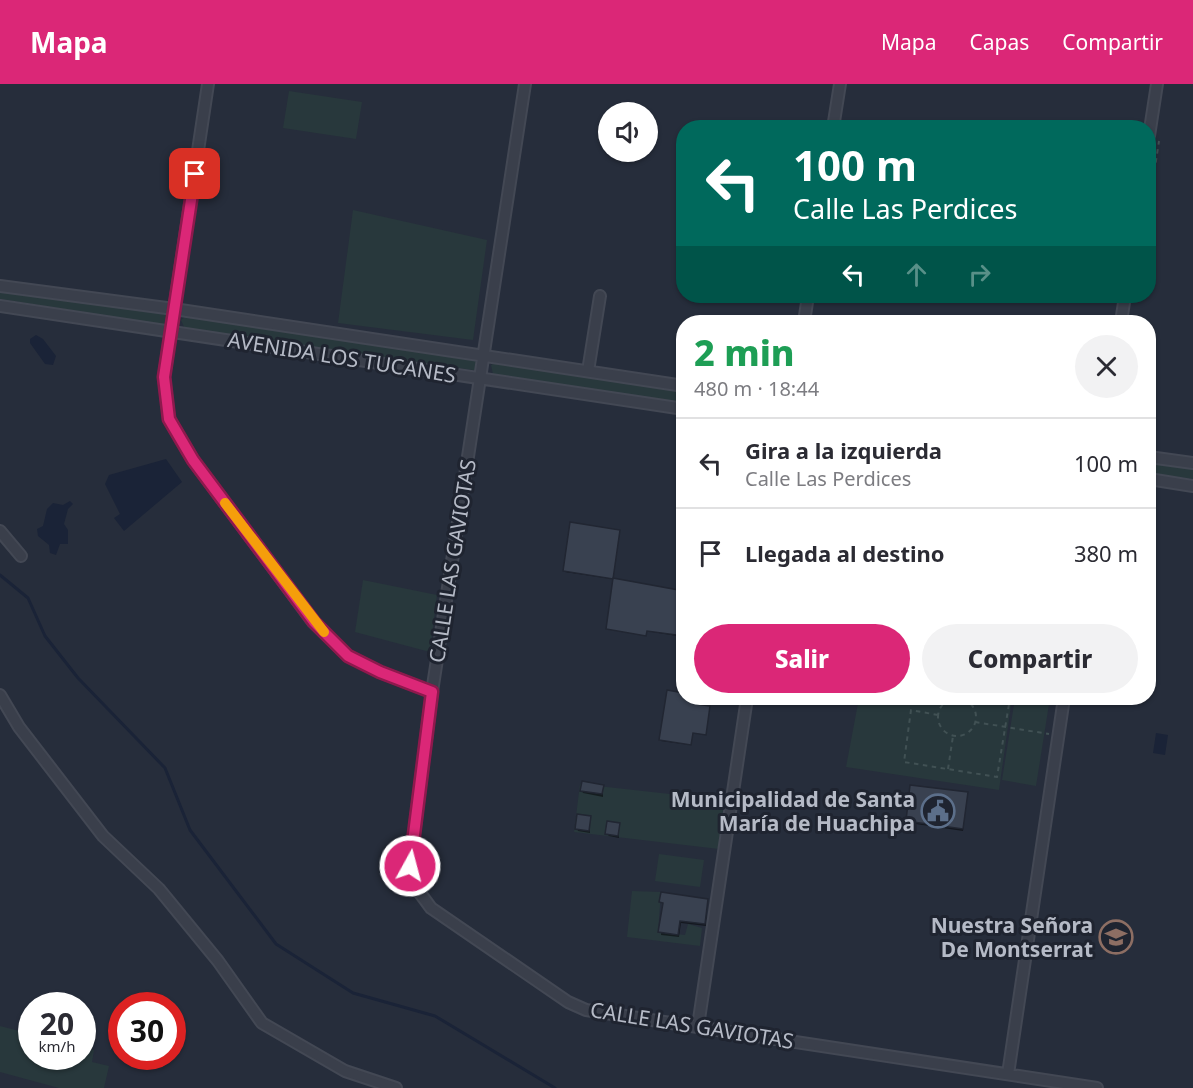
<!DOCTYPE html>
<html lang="es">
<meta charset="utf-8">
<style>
body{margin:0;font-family:"Noto Sans",sans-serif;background:#f2f2f3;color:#2b2b33;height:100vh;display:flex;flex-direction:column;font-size:22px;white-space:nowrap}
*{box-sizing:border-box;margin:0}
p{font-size:20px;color:#7c7c81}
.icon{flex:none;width:33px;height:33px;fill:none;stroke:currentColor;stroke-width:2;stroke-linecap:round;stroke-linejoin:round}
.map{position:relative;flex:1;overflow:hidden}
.details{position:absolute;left:676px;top:231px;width:480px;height:390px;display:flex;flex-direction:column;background:#fff;border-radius:24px;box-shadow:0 2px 4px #0004}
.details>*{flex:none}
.banner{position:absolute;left:676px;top:36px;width:480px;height:183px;border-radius:24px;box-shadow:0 2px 4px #0004;background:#00695c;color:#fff;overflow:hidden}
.fabs{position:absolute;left:598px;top:18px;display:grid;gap:12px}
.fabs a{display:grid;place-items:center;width:60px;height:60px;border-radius:50%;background:#fff;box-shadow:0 2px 4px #0004;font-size:30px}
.speed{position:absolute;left:18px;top:908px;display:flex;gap:12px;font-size:30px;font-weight:700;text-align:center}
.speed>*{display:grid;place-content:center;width:78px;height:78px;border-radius:50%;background:#fff;box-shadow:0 2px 4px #0004;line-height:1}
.speed small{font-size:15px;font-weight:400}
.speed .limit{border:9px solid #d22;background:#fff;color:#111}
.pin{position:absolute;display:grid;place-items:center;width:51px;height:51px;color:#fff;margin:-26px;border-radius:12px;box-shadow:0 3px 9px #0006}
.me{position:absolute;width:66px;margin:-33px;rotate:7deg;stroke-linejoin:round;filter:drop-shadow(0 0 4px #0008)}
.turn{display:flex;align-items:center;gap:21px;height:126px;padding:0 18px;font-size:27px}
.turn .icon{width:78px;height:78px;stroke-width:2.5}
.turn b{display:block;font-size:42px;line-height:51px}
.lanes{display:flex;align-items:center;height:57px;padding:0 18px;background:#0003;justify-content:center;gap:30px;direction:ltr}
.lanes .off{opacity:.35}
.round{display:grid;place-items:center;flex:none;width:63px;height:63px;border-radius:32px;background:#f2f2f3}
.headline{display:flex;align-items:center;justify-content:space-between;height:102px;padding:0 18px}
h1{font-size:36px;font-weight:800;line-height:45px;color:#1e9e55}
.button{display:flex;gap:12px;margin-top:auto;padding:12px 18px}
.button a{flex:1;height:69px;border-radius:36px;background:#db2777;color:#fff;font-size:24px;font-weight:800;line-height:69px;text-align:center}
.button a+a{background:#f2f2f3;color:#2b2b33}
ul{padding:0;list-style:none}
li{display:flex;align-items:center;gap:18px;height:90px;padding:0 18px;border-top:2px solid #e1e1e2}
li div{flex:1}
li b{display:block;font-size:22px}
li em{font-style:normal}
header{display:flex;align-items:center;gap:36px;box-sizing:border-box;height:84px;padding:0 30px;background:#db2777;color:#fff}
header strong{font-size:28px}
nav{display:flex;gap:33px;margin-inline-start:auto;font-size:21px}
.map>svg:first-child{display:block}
</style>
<header>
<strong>Mapa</strong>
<nav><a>Mapa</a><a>Capas</a><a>Compartir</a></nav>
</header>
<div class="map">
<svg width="1193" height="1004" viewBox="0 0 1193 1004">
<rect width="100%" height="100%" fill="#262d3b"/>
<path fill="#28383c" d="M289,7L362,18L356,55L283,44Z
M353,126L487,156L473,256L338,239Z
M0,206L168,229L170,232L166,241L0,215Z
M186,232L477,276L479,277L477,286H473L185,245L181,236Z
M496,279L684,307V319L493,290L491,281Z
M1149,378L1193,384V395L1149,389Z
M363,496L437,511L430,568L355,548Z
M859,614H1012L999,706L846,683Z
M1015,614H1050L1036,702L1002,696Z
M580,700L724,716L719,765L574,748Z
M659,770L704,776L700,803L655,797Z
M632,807L661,808L658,848L685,851L688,840L702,844L700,862L627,853Z
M0,942L31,950L32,972H82L83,963L94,966L92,978L109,982L104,1004H59L0,988Z"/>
<path fill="#1a2337" d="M36,251L43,255L56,272L53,281L45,280L30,259V255Z
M166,375L182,398L124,447L114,434L120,430L105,400L109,391Z
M70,417L73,420L68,425L64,440L68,446V460H60L56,471L50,469L49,461L38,452L37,445L43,442L47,425L53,419L63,421Z
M1156,649L1168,651L1165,671L1153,669Z"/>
<path fill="#0007" d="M620,448L612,495L565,488V487Z
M684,508V553L646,547V552L607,545Z
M684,610V614H697L696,622L709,624L706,651L692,649L691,661L661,657Z
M603,702V713L583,709L582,707Z
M967,710L963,747L909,739L907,737Z
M590,733V749L578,747L577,744Z
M619,740V754L609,752L607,750Z
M707,817L706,842L681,839L679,853L661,851L664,821L661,818Z"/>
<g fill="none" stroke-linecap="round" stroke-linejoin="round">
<path stroke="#1a2337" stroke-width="3" d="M0,491L28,514L45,552L78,594L165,684L190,746L276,860L353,909L435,932L555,1004"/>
</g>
<path fill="#394150" stroke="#212632" stroke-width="1.5" d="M570,438L620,446L613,495L563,487Z
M613,494L684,507V552L647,547L646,552L606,545Z
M667,606L684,609V614H697V620L710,622L706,651L693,649L691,661L659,656Z
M582,697L604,701L602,710L580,707Z
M910,701L968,708L963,745L906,737Z
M577,730L591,732L589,747L575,745Z
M607,737L620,739L618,752L605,750Z
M661,808L708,815L705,840L680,837L678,851L658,848L663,819L659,818Z"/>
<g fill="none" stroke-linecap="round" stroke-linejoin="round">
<g stroke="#434854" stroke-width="14">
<path id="minor" d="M208,0L164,293L169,335L193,376L313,538L348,572L380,588L432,608
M525,0L432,608L410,782L417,805L431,824L568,918L586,926L1097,1004
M833,44L840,0
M1149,52L1157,0
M0,202L174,225L684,302
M0,222L684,325
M804,238L808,212
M1121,238L1125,212
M588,287L600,212
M1149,373L1193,379
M1149,395L1193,402
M0,447L21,472
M0,611L19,643L103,752L159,805L218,877L262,939L345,987L396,1004
M698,942L747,614
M1008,990L1064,614"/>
</g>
<path stroke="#415154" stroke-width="2" stroke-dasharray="4.5 4.5" stroke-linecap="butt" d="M1149,123L1159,57
M938 633a19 19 0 1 1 38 0a19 19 0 1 1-38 0Z
M938,631L911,626L904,678L997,693L1010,614
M975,638L1049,650
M948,685L953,652"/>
<use href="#minor" stroke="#3a3f4b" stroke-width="10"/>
</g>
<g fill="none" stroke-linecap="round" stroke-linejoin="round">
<g stroke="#8e194d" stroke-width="15">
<path id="route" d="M195,90L164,293L169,335L193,376L314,538L348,572L380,588L432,608L410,782"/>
</g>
<use href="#route" stroke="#db2777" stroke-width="10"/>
<path stroke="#f59e0b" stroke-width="10" d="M225,419L324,548"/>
</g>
<defs>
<g id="civic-ring" transform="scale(1.725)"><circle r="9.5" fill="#1f2430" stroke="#5c6f8a" stroke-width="1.5"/><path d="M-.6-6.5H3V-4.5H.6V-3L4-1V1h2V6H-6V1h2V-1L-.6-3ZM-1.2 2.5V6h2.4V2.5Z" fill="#5c6f8a"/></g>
<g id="school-ring" transform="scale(1.725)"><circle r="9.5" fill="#1f2430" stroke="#8d6e63" stroke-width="1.5"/><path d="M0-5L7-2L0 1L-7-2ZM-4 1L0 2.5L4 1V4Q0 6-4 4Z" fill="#8d6e63"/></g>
</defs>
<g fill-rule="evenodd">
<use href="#civic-ring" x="938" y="727"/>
<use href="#school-ring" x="1116" y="853"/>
</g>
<g text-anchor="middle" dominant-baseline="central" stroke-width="6" stroke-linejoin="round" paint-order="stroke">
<g font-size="21" fill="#b5bac6" stroke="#1f2430">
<text transform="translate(342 273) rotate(9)">AVENIDA LOS TUCANES</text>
<text transform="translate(452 477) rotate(-81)">CALLE LAS GAVIOTAS</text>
<text transform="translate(692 941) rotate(9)">CALLE LAS GAVIOTAS</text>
</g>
<g font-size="21" font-weight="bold" fill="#b5bac6" stroke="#1f2430" text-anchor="end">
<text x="915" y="715">Municipalidad de Santa<tspan x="915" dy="24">María de Huachipa</tspan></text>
<text x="1093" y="841">Nuestra Señora<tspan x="1093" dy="24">De Montserrat</tspan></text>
</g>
</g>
</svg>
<div class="fabs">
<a><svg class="icon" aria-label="sound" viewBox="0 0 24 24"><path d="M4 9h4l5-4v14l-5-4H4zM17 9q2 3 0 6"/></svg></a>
</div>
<div class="speed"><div>20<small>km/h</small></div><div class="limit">30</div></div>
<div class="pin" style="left:195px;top:90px;background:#d93025"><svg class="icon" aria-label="arrive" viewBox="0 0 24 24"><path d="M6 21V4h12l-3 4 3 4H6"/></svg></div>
<svg class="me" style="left:410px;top:782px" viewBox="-20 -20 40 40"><circle r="17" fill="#db2777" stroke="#fff" stroke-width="3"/><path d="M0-11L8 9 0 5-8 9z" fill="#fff"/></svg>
<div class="banner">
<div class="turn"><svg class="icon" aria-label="left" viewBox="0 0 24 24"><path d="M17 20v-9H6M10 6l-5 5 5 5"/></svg><div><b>100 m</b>Calle Las Perdices</div></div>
<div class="lanes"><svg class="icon" aria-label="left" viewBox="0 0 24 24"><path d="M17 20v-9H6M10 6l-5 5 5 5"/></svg><svg class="icon off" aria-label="ahead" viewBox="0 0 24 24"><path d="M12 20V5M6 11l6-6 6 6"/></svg><svg class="icon off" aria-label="right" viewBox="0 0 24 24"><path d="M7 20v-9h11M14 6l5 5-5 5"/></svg></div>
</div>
<section class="details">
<div class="headline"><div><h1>2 min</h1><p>480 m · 18:44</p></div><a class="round"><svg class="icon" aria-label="close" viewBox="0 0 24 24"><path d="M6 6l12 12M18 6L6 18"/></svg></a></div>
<ul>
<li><svg class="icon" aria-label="left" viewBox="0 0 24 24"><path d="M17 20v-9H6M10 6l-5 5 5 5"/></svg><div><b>Gira a la izquierda</b><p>Calle Las Perdices</p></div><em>100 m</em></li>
<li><svg class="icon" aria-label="arrive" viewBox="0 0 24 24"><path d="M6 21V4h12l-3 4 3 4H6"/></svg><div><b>Llegada al destino</b></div><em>380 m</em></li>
</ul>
<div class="button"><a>Salir</a><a>Compartir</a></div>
</section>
</div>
